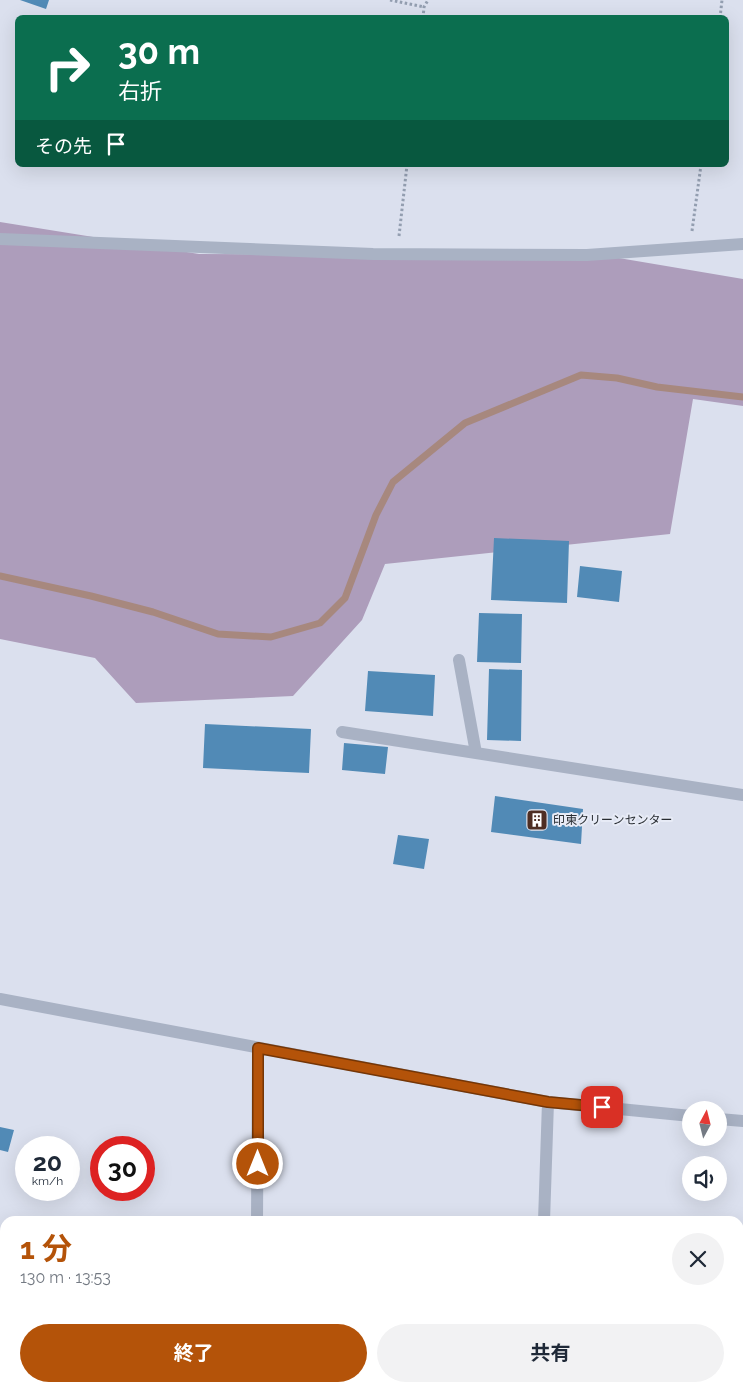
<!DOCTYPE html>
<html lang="ja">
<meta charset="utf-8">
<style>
body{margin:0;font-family:Raleway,"Noto Sans JP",sans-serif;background:#f2f2f3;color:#1f2937;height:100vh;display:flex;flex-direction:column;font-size:19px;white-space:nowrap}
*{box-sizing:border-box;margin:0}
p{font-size:16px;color:#747a83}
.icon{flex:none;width:28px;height:28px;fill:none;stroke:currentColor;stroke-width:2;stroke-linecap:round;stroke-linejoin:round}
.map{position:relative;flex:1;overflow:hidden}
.sheet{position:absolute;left:0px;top:1216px;width:744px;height:176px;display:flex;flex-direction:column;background:#fff;border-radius:15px 15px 0 0;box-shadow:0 5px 20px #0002}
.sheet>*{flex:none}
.hud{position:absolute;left:15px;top:15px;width:714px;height:152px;border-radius:8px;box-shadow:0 5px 20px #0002;background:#0b6e4f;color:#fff;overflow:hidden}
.needle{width:32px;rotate:7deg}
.tools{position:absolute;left:682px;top:1101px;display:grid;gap:10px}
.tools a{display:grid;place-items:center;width:45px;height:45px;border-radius:50%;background:#fff;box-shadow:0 5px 20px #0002;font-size:25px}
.speed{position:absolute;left:15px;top:1136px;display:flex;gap:10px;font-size:25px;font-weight:700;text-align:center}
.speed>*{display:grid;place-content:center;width:65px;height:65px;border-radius:50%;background:#fff;box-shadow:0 5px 20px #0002;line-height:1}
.speed small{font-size:12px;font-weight:400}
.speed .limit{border:8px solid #d22;background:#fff;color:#111}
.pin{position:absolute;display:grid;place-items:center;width:42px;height:42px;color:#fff;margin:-21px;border-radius:10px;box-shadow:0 2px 8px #0006}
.me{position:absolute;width:55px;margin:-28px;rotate:0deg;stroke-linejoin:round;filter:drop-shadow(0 0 4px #0008)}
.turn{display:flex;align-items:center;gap:18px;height:105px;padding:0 20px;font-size:22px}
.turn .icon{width:65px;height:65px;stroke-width:2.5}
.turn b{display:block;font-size:35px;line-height:42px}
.then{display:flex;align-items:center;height:48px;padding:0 20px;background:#0003;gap:10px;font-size:19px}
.round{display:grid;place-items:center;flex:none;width:52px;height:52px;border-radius:26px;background:#f2f2f3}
.headline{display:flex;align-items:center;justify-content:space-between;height:85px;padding:0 20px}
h1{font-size:30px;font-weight:700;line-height:38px;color:#b45309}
.cta{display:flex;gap:10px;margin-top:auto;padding:10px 20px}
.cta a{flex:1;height:58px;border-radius:30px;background:#b45309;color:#fff;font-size:20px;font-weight:700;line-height:58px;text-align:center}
.cta a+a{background:#f2f2f3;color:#1f2937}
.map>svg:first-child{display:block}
</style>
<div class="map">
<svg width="743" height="1392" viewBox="0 0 743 1392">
<rect width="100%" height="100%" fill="#dbe0ee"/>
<path fill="#ad9dbb" d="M0,222L199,254L601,255L743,279V406L693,399L670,534L385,564L362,620L293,696L136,703L95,658L0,639Z"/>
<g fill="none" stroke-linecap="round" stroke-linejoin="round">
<path stroke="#a7887e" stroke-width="7" d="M0,576L91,596L153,612L218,634L271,637L320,623L345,598L376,515L393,482L465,423L581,375L617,378L657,387L743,397"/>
</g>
<path fill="#518ab6" d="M20,0H49L46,9Z
M494,538L569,541L567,603L491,600Z
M580,566L622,571L619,602L577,597Z
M479,613L522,614L521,663L477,662Z
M489,669L522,670L521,741L487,740Z
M368,671L435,675L433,716L365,711Z
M205,724L311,729L309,773L203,768Z
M344,743L388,747L385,774L342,770Z
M495,796L583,809L581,844L491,832Z
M398,835L429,839L424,869L393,864Z
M0,1127L14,1130L8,1152L0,1150Z"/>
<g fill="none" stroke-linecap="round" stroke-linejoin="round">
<path stroke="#939eb0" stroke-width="3" stroke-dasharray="2.5 2.5" stroke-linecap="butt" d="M390,0L424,7
M423,18L424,7L428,0
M720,18L722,0
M692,231L701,165
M399,236L407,165"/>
<path stroke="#a9b2c4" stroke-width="12" d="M0,239L373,254L587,255L743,244
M459,660L476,753
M342,732L743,795
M0,999L548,1102L691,1116
M719,1119L743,1121
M257,1221L258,1048
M544,1221L548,1102
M256,1392V1388
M539,1392V1388"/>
</g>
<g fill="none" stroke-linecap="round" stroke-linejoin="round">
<g stroke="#753606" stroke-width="12">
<path id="route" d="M258,1164V1048L548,1102L602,1107"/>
</g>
<use href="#route" stroke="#b45309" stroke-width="9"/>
</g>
<defs>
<g id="building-square" transform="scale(1.125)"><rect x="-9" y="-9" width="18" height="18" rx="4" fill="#4e2e23" stroke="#e7ebf6"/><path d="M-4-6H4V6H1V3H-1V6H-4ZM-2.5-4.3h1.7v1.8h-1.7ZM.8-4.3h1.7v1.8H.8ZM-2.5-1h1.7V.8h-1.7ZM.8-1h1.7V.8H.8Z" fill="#fff"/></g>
</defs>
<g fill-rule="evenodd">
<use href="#building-square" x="537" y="820"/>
</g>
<g text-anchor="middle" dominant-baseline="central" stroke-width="4" stroke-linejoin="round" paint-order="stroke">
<g font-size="12" fill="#282d32" stroke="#e7ebf6" text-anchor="start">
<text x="553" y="820">印東クリーンセンター</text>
</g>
</g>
</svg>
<div class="tools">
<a><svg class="needle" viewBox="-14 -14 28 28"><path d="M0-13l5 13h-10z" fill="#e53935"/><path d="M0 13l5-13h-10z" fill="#747a83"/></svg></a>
<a><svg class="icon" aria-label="sound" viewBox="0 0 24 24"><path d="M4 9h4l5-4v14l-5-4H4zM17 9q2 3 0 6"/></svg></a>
</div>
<div class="speed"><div>20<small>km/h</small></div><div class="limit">30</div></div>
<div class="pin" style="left:602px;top:1107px;background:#d93025"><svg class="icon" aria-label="arrive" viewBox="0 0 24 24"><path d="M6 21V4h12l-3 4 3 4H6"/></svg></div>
<svg class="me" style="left:258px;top:1164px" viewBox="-20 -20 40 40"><circle r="17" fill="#b45309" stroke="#fff" stroke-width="3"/><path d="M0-11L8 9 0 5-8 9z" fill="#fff"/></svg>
<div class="hud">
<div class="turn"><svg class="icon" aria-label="right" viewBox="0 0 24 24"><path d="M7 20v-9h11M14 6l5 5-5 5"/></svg><div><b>30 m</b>右折</div></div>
<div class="then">その先<svg class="icon" aria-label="arrive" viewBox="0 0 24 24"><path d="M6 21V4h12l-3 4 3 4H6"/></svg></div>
</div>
<section class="sheet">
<div class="headline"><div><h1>1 分</h1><p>130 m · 13:53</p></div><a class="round"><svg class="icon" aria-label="close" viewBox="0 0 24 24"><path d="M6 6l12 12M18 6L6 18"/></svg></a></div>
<div class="cta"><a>終了</a><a>共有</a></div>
</section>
</div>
